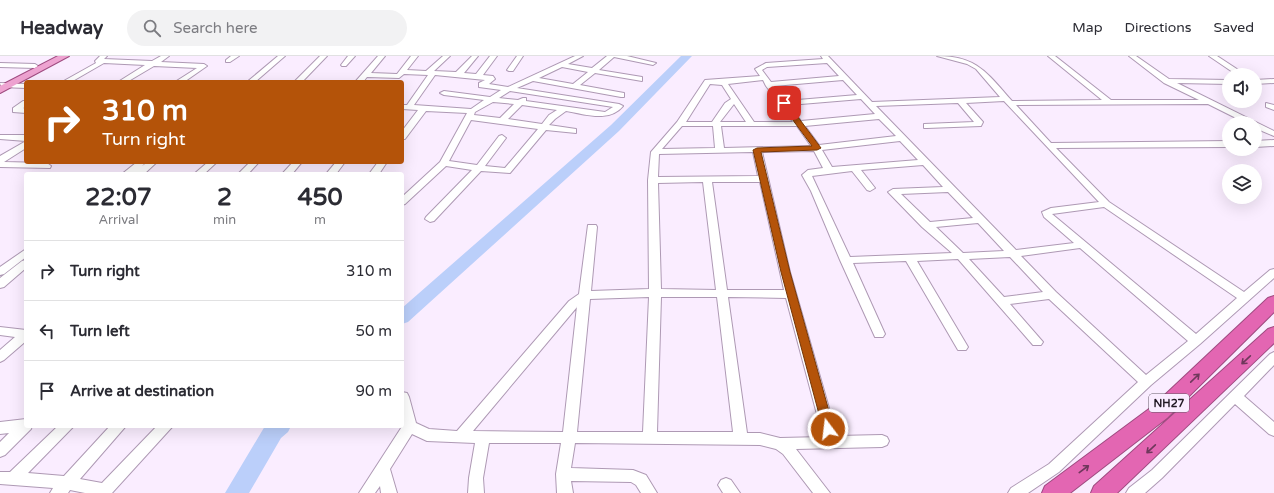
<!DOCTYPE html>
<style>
body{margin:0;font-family:"Varela Round",sans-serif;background:#f2f2f3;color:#2b2b33;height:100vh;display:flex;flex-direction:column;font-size:15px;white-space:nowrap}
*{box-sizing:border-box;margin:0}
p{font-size:13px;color:#7c7c81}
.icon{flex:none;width:22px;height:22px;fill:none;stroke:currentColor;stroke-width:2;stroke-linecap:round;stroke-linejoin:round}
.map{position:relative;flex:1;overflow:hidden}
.details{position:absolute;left:24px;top:116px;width:380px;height:256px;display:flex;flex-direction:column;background:#fff;border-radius:4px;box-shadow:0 4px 16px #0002}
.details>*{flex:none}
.top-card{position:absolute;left:24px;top:24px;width:380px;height:84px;border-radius:4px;box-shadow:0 4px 16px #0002;background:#b45309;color:#fff;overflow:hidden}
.controls{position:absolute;left:1222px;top:12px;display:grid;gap:8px}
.controls a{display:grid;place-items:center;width:40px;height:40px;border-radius:50%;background:#fff;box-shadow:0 4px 16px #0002;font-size:20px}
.pin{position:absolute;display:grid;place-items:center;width:34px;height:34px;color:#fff;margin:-17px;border-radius:8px;box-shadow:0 2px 6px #0006}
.me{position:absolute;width:44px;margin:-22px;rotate:345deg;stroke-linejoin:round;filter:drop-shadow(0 0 3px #0008)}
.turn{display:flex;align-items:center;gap:14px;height:84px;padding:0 12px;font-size:18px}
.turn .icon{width:52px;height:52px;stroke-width:2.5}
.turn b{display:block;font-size:28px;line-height:34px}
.eta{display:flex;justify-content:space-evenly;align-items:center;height:68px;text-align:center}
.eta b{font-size:24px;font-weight:700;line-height:28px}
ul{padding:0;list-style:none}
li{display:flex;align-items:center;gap:12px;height:60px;padding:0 12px;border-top:1px solid #e1e1e2}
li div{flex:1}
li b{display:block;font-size:15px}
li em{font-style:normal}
header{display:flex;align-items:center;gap:24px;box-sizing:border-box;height:56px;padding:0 20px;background:#fff;border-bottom:1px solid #e1e1e2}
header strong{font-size:19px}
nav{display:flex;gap:22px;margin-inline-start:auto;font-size:14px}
.search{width:280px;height:36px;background:#f2f2f3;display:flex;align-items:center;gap:10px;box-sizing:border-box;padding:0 14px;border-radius:22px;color:#7c7c81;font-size:15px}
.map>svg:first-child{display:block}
</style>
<header>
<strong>Headway</strong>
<div class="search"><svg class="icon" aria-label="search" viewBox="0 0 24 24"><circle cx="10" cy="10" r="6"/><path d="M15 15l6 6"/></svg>Search here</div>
<nav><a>Map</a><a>Directions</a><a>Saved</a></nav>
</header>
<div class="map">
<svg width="1274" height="437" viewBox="0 0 1274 437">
<rect width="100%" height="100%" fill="#faedff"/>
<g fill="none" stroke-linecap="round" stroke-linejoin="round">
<path fill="#bbcffa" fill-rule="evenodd" d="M681,0H692L619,75L408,266L402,268V252L611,69Z
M265,370H291L288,376L281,382L249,437H225Z"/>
<g stroke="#ae99b4" stroke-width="2">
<path id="minor" d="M100,0H107L104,3L152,5L161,0H169L161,6L204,8L207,10L184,26H175L197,12L154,10L127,26H118L145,9L104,7L71,26H62L96,7L95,5Z
M231,0H239L230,6H226V4Z
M278,0H285L255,26H247Z
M320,0H327L302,26H294Z
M348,0H355L346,10H342L341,9Z
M378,0H385L371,17L397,18L411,0H418L407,14L426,15L443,0H450L434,15L456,16L472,0H478L464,17L476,18L490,0H497L483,19L493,20L495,23L489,28L508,31L575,0H583L568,8L592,12L607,0H627L656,7L653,9L614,1L599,14L642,21V25L595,17L580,29L624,37V41H621L533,25L517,32L619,48L623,50C609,67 585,58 566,55L555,63L549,69L576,73V77L546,74L510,117L481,115L434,165L430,166L425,163L426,161L472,114L446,110L405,148L402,149V141L440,106L467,57L426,55L405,83H402V75L418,54L402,53V49H407L428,19L404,18L399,22L367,21L363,26H355ZM562,11L588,16L573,28L539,22ZM435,19L485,24L479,27V31L501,34L490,41L444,35L440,37L444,39L484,44L471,53L414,49ZM510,35L613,51L605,56L526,45V42H523L518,44L499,42ZM493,46L514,48L500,62L474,59L475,56ZM522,49L557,54L549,59L542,68L508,63ZM471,64L538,73L505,112L485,110L506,82L502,79L499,80L477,109L449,105Z
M517,0H523L513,15H509L507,14Z
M821,0H828L872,46L1000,41L976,13L967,8L937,0C977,0 987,17 1012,45L1102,44L1048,0H1055L1111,44H1199L1164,27L1129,0H1136L1169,23L1229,24V28L1177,27L1274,75V80L1255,72V67H1246L1208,48L1016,49L1051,87L1229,85V91L1056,92L1109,146L1244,236L1270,214L1274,213V222L1200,288L1151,329L1059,416L1028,437H1008L1011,432L1049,408L1138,326L1049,243L1010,248L1043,286L1041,289H1033L958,203L917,205L968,291L966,294H958L906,205L853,207L885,278L883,281H875L840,204L811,135L802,119L808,114L823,112L814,95L762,96L790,216L837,380L882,379L887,381L889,385L887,389L882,391L796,393L830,437H813L783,398L776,393L760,389L575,387L571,412L633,414L646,419L657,437H641L636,429L631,426L571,425L573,437H557L556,418L561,387H489L483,422L484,437H468L469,422L475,387L427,385L412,378L390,413L397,437H381L380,430L375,437H359L403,369L402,336L407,337L409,341L416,367L429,373L457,375L569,245L579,238L588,169H596L597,171L591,235L649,233L648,124L651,96L677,66L705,24L760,20L755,13L766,7L823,3ZM827,7L839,20L771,26L762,14L767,11ZM763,24L766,30L793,66H754L728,28ZM843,24L857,39L786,45L774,30ZM710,28L722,29L731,43L725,47L712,66H686ZM861,43L875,58L801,65L789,49ZM1004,45L1099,146L1051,152L1042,156L1044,161L1074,187L1016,194L876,50L958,47L974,66L924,68V72H927L981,70L983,66L966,47ZM734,48L746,66H720ZM879,63L896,80L819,89L805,70ZM682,70H713L715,92L662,93ZM721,70H797L811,90L724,92ZM900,85L918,104L832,111L822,94ZM753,96L758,120L658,121L659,98ZM923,109L943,131L893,133L888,136L922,171L952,197L850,201L812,120L852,115L867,134L870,135L875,132L861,114ZM703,126L716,234L661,233L658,127ZM712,126H760L784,234H727ZM948,136L973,162L930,166L901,138ZM1104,151L1237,242L1196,278L1052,158ZM978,167L1004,195L963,197L936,171ZM1080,192L1188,285L1146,319L1056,236L1021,200ZM1010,201L1043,236L1004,241L969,203ZM649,241L643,376H577L590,243ZM661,241H717L733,376H657ZM728,241L786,242L823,381L780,382L760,377H747ZM577,250L563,376L473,375L577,251Z
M1209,0H1217L1246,19H1237Z
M0,7L35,8L38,10L35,12L0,11Z
M1274,23V27L1255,28V24Z
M0,27L26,28V32L1,31Z
M23,45H26V51L23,52L26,53V57L13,56V52Z
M1266,47L1274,49V54L1266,51Z
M0,79H26V85L0,83Z
M1274,84V90L1255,91V85Z
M26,85V92L4,106L47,107L51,110L50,112L0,111V100Z
M137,106H146L142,110L148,106H157L144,118H133L135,116L122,118Z
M208,106H217L204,118H194Z
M250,106H259L248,118H238Z
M293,106H302L292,118H282Z
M336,106H345L336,118H326Z
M378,106H387L379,118H369Z
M26,193V201L4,218L0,219V211Z
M26,204V212L4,231L0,232V222L22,205Z
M0,271L26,274V285L4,304L0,306V294L15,281L0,279Z
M1274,296V309L1244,340L1274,366V380L1269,378L1235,348L1162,422L1145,437H1126L1129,432L1152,414L1270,298Z
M26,363V370H32L31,373L5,399L0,401V386L9,377L0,378V366Z
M58,370H74L28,417L64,420L110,370H126L80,423L102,427L157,370H173L112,437H85L70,434L68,437H50L53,432L0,428V416H10Z
M726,422L731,424L740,437H723L718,429L721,424Z"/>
</g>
<g stroke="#9f4b80" stroke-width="2">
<path id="major" d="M58,0H69L0,37V30Z"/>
</g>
<g stroke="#9f4b80" stroke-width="2">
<path id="highway" d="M1274,240V256L1167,362L1070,437H1042L1045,430L1153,350L1268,242Z
M1274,271V287L1117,437H1091L1094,430L1268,273Z"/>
</g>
<use href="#minor" fill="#fff" fill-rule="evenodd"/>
<use href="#major" fill="#eea3d1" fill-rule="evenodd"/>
<use href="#highway" fill="#e366b2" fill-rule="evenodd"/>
</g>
<defs><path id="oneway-shaft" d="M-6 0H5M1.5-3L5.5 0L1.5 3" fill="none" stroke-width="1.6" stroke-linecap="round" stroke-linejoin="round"/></defs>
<g stroke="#6f385c">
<use href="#oneway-shaft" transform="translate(1246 304) rotate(137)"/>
<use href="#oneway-shaft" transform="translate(1195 322) rotate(-44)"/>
<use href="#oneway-shaft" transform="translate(1151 393) rotate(137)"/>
<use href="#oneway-shaft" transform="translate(1084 413) rotate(-37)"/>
</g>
<path fill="#b45309" stroke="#753606" d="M781,45H786L821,92L817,94L761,96L790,216L834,373L832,376H824L823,373L781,216L753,94L757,92L812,90L781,48Z"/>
<g text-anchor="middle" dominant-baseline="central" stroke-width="4" stroke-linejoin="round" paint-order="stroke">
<rect fill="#faedff" stroke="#625965" stroke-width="1" x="1149" y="338" width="40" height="18" rx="3"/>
<g font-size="11" font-weight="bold" fill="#211923">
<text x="1169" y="347">NH27</text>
</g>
</g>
</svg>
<div class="controls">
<a><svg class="icon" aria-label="sound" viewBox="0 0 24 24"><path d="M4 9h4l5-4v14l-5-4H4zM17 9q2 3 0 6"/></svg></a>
<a><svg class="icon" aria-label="search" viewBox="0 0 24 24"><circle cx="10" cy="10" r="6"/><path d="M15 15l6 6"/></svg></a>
<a><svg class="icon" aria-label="layers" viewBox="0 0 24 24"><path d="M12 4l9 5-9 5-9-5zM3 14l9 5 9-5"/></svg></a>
</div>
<div class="pin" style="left:784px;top:47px;background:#d93025"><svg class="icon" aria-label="arrive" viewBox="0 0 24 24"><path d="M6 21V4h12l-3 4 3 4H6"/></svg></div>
<svg class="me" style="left:828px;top:373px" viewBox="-20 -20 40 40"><circle r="17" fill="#b45309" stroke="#fff" stroke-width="3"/><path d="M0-11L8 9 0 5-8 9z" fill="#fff"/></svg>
<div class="top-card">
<div class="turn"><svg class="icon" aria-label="right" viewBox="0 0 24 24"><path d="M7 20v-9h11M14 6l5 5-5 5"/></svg><div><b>310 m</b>Turn right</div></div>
</div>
<section class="details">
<div class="eta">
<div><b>22:07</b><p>Arrival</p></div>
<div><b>2</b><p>min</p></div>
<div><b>450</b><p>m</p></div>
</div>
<ul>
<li><svg class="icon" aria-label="right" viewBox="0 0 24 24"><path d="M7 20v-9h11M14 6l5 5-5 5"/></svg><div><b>Turn right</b></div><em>310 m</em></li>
<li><svg class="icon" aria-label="left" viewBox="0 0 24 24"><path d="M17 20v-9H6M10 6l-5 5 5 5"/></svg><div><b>Turn left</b></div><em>50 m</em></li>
<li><svg class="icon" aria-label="arrive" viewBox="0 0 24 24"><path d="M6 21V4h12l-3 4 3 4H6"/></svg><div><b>Arrive at destination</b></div><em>90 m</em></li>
</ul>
</section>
</div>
